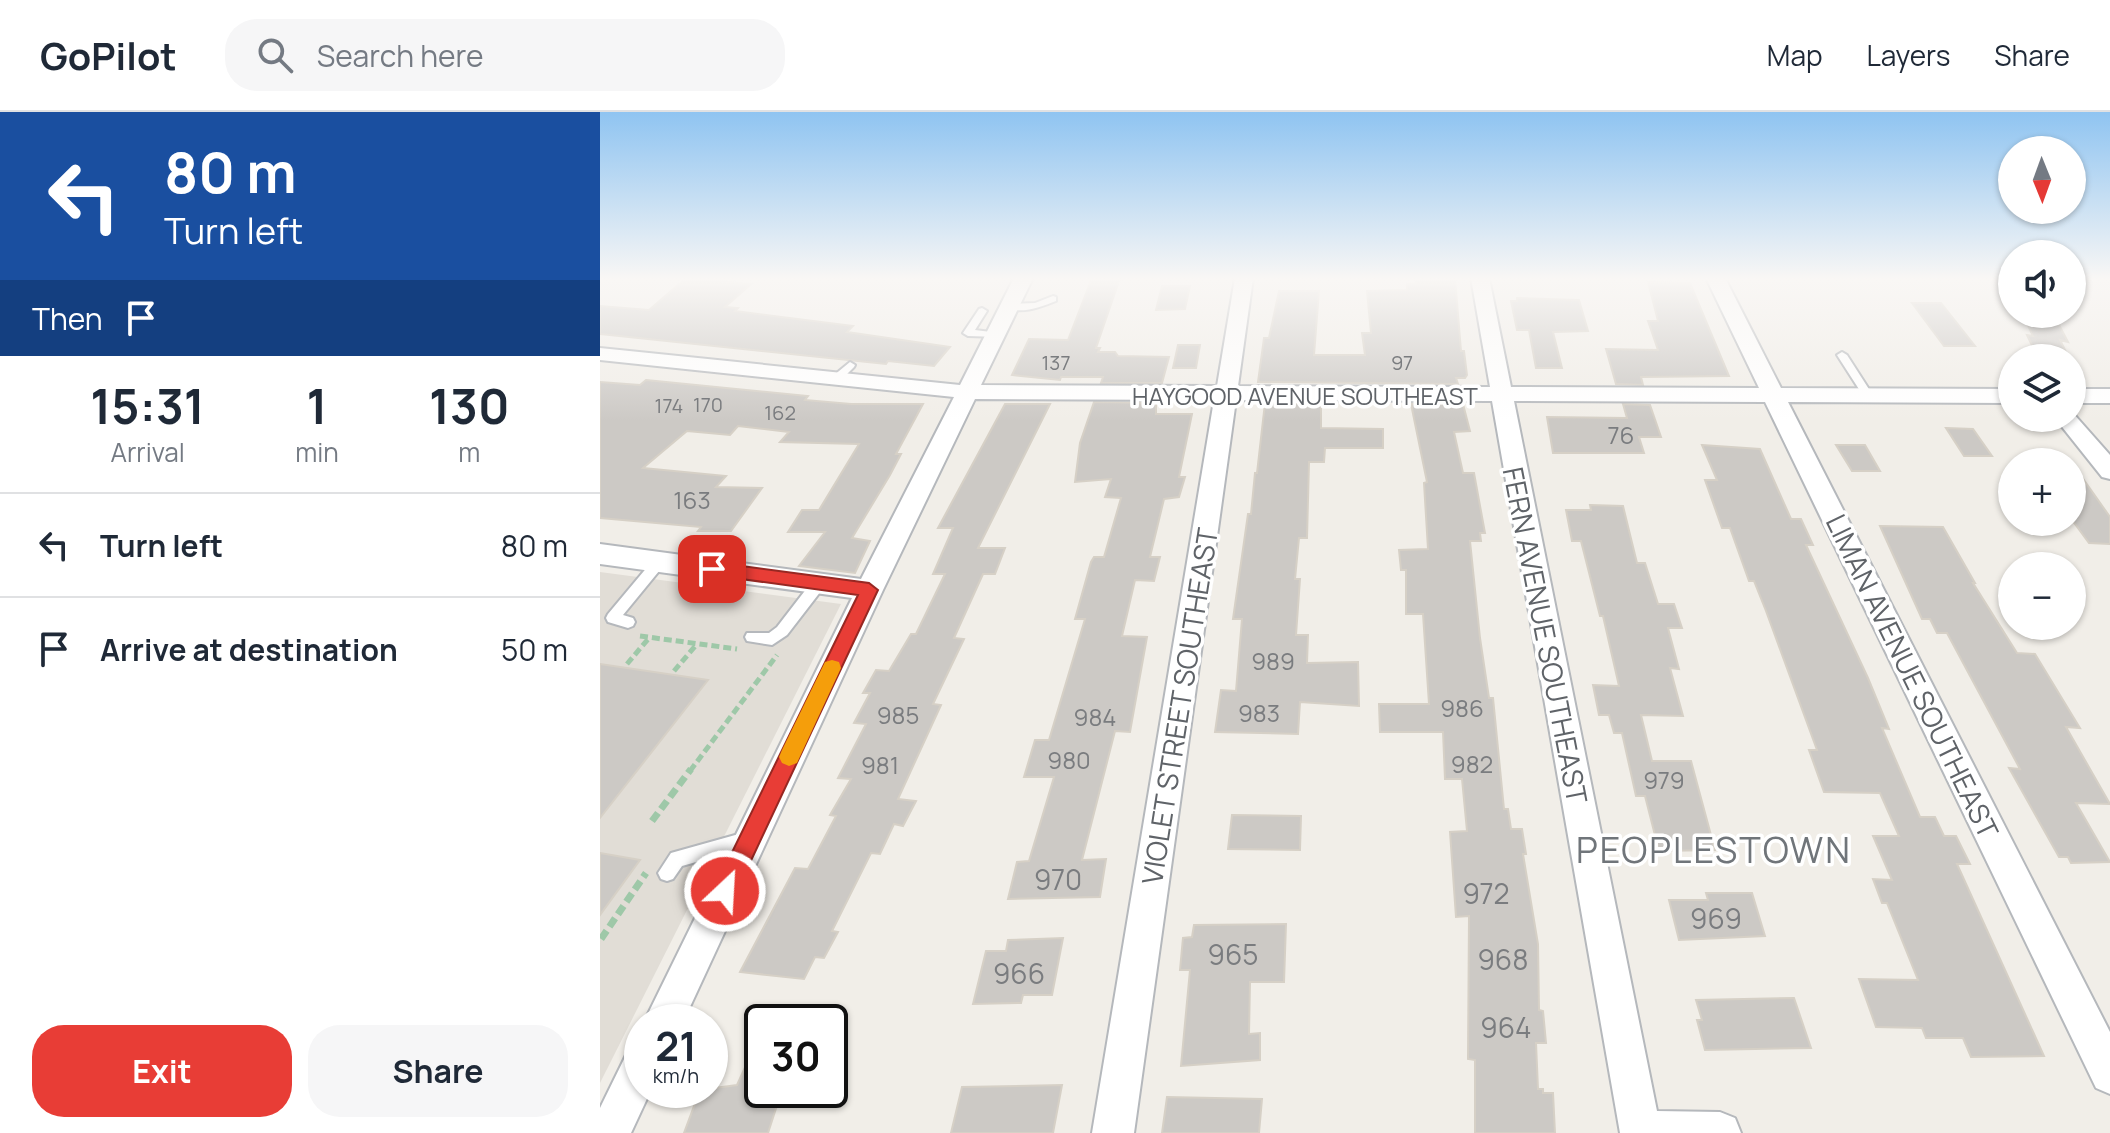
<!DOCTYPE html>
<meta charset="utf-8">
<style>
body{margin:0;font-family:Manrope,sans-serif;background:#f6f6f7;color:#1f2937;height:100vh;display:flex;flex-direction:column;font-size:30px;white-space:nowrap}
*{box-sizing:border-box;margin:0}
p{font-size:26px;color:#747a83}
.icon{flex:none;width:44px;height:44px;fill:none;stroke:currentColor;stroke-width:2;stroke-linecap:round;stroke-linejoin:round}
.map{position:relative;flex:1;overflow:hidden}
.panel{display:flex;flex-direction:column;background:#fff;width:600px}
.panel>*{flex:none}
.top-card{background:#1a4fa0;color:#fff;overflow:hidden}
.needle{width:52px;rotate:179deg}
.buttons{position:absolute;left:1398px;top:24px;display:grid;gap:16px}
.buttons a{display:grid;place-items:center;width:88px;height:88px;border-radius:50%;background:#fff;box-shadow:0 2px 6px #0004;font-size:40px}
.speed{position:absolute;left:24px;top:892px;display:flex;gap:16px;font-size:40px;font-weight:700;text-align:center}
.speed>*{display:grid;place-content:center;width:104px;height:104px;border-radius:50%;background:#fff;box-shadow:0 2px 6px #0004;line-height:1}
.speed small{font-size:20px;font-weight:400}
.speed .limit{border:4px solid #111;border-radius:12px;background:#fff;color:#111}
.pin{position:absolute;display:grid;place-items:center;width:68px;height:68px;color:#fff;margin:-34px;border-radius:16px;box-shadow:0 4px 12px #0006}
.me{position:absolute;width:88px;margin:-44px;rotate:25deg;stroke-linejoin:round;filter:drop-shadow(0 0 6px #0008)}
.turn{display:flex;align-items:center;gap:28px;height:168px;padding:0 32px;font-size:36px}
.turn .icon{width:104px;height:104px;stroke-width:2.5}
.turn b{display:block;font-size:56px;line-height:68px}
.then{display:flex;align-items:center;height:76px;padding:0 32px;background:#0003;gap:16px;font-size:30px}
.eta{display:flex;justify-content:space-evenly;align-items:center;height:136px;text-align:center}
.eta b{font-size:48px;font-weight:700;line-height:56px}
.primary-button{display:flex;gap:16px;margin-top:auto;padding:16px 32px}
.primary-button a{flex:1;height:92px;border-radius:32px;background:#e83d36;color:#fff;font-size:32px;font-weight:700;line-height:92px;text-align:center}
.primary-button a+a{background:#f6f6f7;color:#1f2937}
ul{padding:0;list-style:none}
li{display:flex;align-items:center;gap:24px;height:104px;padding:0 32px;border-top:2px solid #e0e1e3}
li div{flex:1}
li b{display:block;font-size:30px}
li em{font-style:normal}
header{display:flex;align-items:center;gap:48px;box-sizing:border-box;height:112px;padding:0 40px;background:#fff;border-bottom:2px solid #e0e1e3}
header strong{font-size:38px}
nav{display:flex;gap:44px;margin-inline-start:auto;font-size:28px}
.search{width:560px;height:72px;background:#f6f6f7;display:flex;align-items:center;gap:20px;box-sizing:border-box;padding:0 28px;border-radius:32px;color:#747a83;font-size:30px}
main{display:flex;flex:1;min-height:0}
.map>svg:first-child{display:block}
</style>
<header>
<strong>GoPilot</strong>
<div class="search"><svg class="icon" aria-label="search" viewBox="0 0 24 24"><circle cx="10" cy="10" r="6"/><path d="M15 15l6 6"/></svg>Search here</div>
<nav><a>Map</a><a>Layers</a><a>Share</a></nav>
</header>
<main>
<section class="panel">
<div class="top-card">
<div class="turn"><svg class="icon" aria-label="left" viewBox="0 0 24 24"><path d="M17 20v-9H6M10 6l-5 5 5 5"/></svg><div><b>80 m</b>Turn left</div></div>
<div class="then">Then<svg class="icon" aria-label="arrive" viewBox="0 0 24 24"><path d="M6 21V4h12l-3 4 3 4H6"/></svg></div>
</div>
<div class="eta">
<div><b>15:31</b><p>Arrival</p></div>
<div><b>1</b><p>min</p></div>
<div><b>130</b><p>m</p></div>
</div>
<ul>
<li><svg class="icon" aria-label="left" viewBox="0 0 24 24"><path d="M17 20v-9H6M10 6l-5 5 5 5"/></svg><div><b>Turn left</b></div><em>80 m</em></li>
<li><svg class="icon" aria-label="arrive" viewBox="0 0 24 24"><path d="M6 21V4h12l-3 4 3 4H6"/></svg><div><b>Arrive at destination</b></div><em>50 m</em></li>
</ul>
<div class="primary-button"><a>Exit</a><a>Share</a></div>
</section>
<div class="map">
<svg width="1510" height="1021" viewBox="0 0 1510 1021">
<rect width="100%" height="100%" fill="#f1eee8"/>
<path fill="#e1ddd6" d="M0,460L241,492L0,971Z"/>
<path fill="#ccc9c5" stroke="#d6d0c6" stroke-width="2" d="M86,166L151,172L125,195L138,196L135,199L253,214L247,220L350,235L334,254L288,249L286,252L0,222V194L49,198Z
M492,166H520L496,236H500L498,240H515L518,244L569,245L562,271H501L503,265H461L460,268L412,263L429,227L468,228Z
M815,166H855L861,239H864L867,263L865,266H856L858,272L658,270L664,226H669L679,179H719L714,243H765L762,221H771L767,179L807,178V172H816Z
M1048,170L1090,171L1129,264L1041,265L1043,273L1016,272L1006,237L1058,238L1048,209H1058Z
M562,174H590L585,197L556,198Z
M917,186L979,188L988,219L953,220L962,256H936L929,218H917L911,189H917Z
M1312,191H1341L1375,234H1344Z
M1423,203L1456,207L1468,230L1460,228L1469,246H1438L1427,223L1433,224Z
M578,233H600L596,256H573Z
M46,268L208,284L205,288L251,292H323L296,342H301L290,363L252,426L270,429L255,461L199,454L225,420H188L202,398H219L259,332L180,330L189,320L138,314L130,323L87,319L43,356L126,364L116,375L162,376L131,419H98L101,415L0,406V270L40,273Z
M494,290L556,291V302H592L579,365H585L579,385L564,387L550,445H560L554,469L535,468L522,524L547,525L530,620L515,619L482,748L506,747L500,785L408,787L417,750L429,749L454,665H424L435,628H449L485,507H475L491,450L494,445H504L521,386L505,385L511,367L475,370L480,331Z
M665,291H721V316L783,317V336H725L724,350H709L707,426H699L695,467H700L696,523H708L707,551L758,550L759,594L700,590L698,622L615,620L621,578L636,579L642,507H633L648,402H651L655,361H657Z
M405,292H450L378,436H405L395,462H383L354,526L364,527L333,592L341,593L298,687L316,689L303,714L294,712L280,742L271,741L232,819L238,820L224,846L215,845L204,867L140,860L195,756L208,757L236,704L230,703L251,667L238,666L266,612L254,611L270,581H263L276,558L289,559L311,522H316L345,462H333L353,416H338Z
M811,292H863L870,319L854,320L863,361H874L885,421H880L881,429H870L880,526L889,586H893L904,697H908L911,717H922L926,742H923L938,832L939,898L943,899L946,931H936L938,977H943V981H953L955,1021H875V948L868,947L869,804L856,805L850,720L867,719L862,667H845L843,620H780L779,592H829L823,502H806V458H801L799,438L828,437L824,371L827,370Z
M1023,292L1050,293L1061,325H1039L1044,341H953L947,305L1027,306Z
M1346,316L1373,317L1392,344H1364Z
M1102,333L1160,337L1191,407H1201L1213,433H1206L1268,566L1289,617L1282,616L1320,705H1335L1344,724H1356L1370,752H1357L1444,944L1371,945L1363,926H1326L1322,916L1276,915L1259,867L1318,868L1287,791H1282L1273,767L1292,768L1273,724H1299L1280,681L1224,680L1209,638H1217L1166,499L1154,469H1149L1130,416H1122L1105,368H1117Z
M1236,333H1265L1280,359H1252Z
M1472,351L1510,405V432L1489,431L1472,408Z
M990,393L1023,394L1037,451H1045L1058,492H1074L1082,516H1068L1079,557L1070,556L1083,604L1041,603L1052,649H1091L1115,738L1059,739L1045,684H1036L1022,621H1014L1009,603H999L993,573L1019,574L1003,504H1000L981,429H972L966,398H991Z
M1280,414L1343,415L1375,471H1373L1417,541L1435,542L1480,616L1466,615L1510,692L1476,691L1510,750L1471,751L1468,745H1459L1409,656L1420,657L1347,521H1337L1330,507H1322Z
M0,552L108,568L0,706Z
M632,703L701,704L700,738L628,737Z
M0,741L40,748L0,803Z
M1106,781H1152L1165,824L1079,828L1069,788H1108Z
M686,812L684,870H650L649,922L660,921V948L581,954L590,858H580L583,826L592,825L594,813Z
M463,826L452,883H423L421,891L373,892L386,839H406L408,828Z
M1194,886L1211,936L1105,938L1097,908H1102L1096,888Z
M162,918V978H182L168,1021H84L100,978L137,973Z
M462,973L453,1021H351L362,975Z
M567,985L662,987L659,1021H562Z"/>
<g fill="none" stroke-linecap="round" stroke-linejoin="round">
<g stroke="#b5b8bc" stroke-width="4">
<path id="lane" d="M453,184L456,185V189C441,195 420,203 405,195L410,192L435,191Z
M382,196L387,199L375,218L399,221V225L368,224L363,221L379,197Z
M1242,240L1247,243L1274,285L1273,287L1269,288L1264,285L1237,243Z
M250,250L255,253L254,255L241,268H233V264Z
M59,445L64,447L66,450L64,453L23,503L33,506L35,510L33,514L28,516L8,510L6,506L8,502L54,447Z
M219,466L226,471L224,475L187,523L172,533L147,529L145,525L147,521H169L177,515L214,467Z
M146,720L152,722L154,728L152,734L82,754L73,767L67,769L61,767L58,761L71,741Z"/>
</g>
<g stroke="#b5b8bc" stroke-width="4">
<path id="street" d="M414,166H433L381,273L617,274L635,166H653L638,274L890,275L871,166H889L911,275L1159,276L1106,166H1125L1181,276L1412,277V291L1188,290L1510,920V982L1496,976L1165,290L914,289L1057,999L1120,1000L1135,1006L1141,1021H1020L892,289L636,288L534,1021H492L614,288L375,287L283,478L83,910H44L252,486L0,452V432L261,467L354,285L0,248V236L360,273Z
M1472,277H1510V291H1472Z
M1472,300L1510,343V367L1502,365L1455,306H1472Z
M42,933V978H51L31,1021H0V996L28,939Z"/>
</g>
<path stroke="#9ec8a8" stroke-width="5" stroke-dasharray="8 4" stroke-linecap="butt" d="M40,524L137,537
M27,552L49,526
M74,559L97,532
M90,659L177,543"/>
<path stroke="#9ec8a8" stroke-width="7" stroke-dasharray="10 5" stroke-linecap="butt" d="M52,709L91,657
M1,827L46,761"/>
<use href="#lane" fill="#fff" fill-rule="evenodd"/>
<use href="#street" fill="#fff" fill-rule="evenodd"/>
</g>
<linearGradient id="sky" x2="0" y2="1"><stop stop-color="#8fc4f1"/><stop offset="0.54" stop-color="#f9f7f5"/><stop offset="1" stop-color="#f9f7f5" stop-opacity="0"/></linearGradient>
<rect width="1510" height="309" fill="url(#sky)"/>
<path fill="#e83d36" stroke="#972823" stroke-width="2" d="M112,450L269,471L278,478L133,787L125,791L117,787L114,779L117,771L258,483L112,463L104,457Z"/>
<path fill="#f59e0b" d="M232,548L239,550L241,556L197,651L189,654L182,651L179,645L182,638L225,550Z"/>
<g text-anchor="middle" dominant-baseline="central" stroke-width="7" stroke-linejoin="round" paint-order="stroke">
<g font-size="20" fill="#7a7c7f">
<text x="456" y="250">137</text>
<text x="802" y="250">97</text>
<text x="108" y="292">170</text>
<text x="69" y="293">174</text>
<text x="180" y="300">162</text>
</g>
<g font-size="24" fill="#5f6368" stroke="#fff">
<text x="705" y="283">HAYGOOD AVENUE SOUTHEAST</text>
</g>
<g font-size="24" fill="#7a7c7f">
<text x="1021" y="322">76</text>
<text x="92" y="387">163</text>
<text x="673" y="548">989</text>
<text x="862" y="595">986</text>
<text x="659" y="600">983</text>
<text x="298" y="602">985</text>
<text x="495" y="604">984</text>
<text x="469" y="647">980</text>
<text x="872" y="651">982</text>
<text x="280" y="652">981</text>
<text x="1064" y="667">979</text>
</g>
<g font-size="28" fill="#5f6368" stroke="#fff">
<text transform="translate(946 523) rotate(79)">FERN AVENUE SOUTHEAST</text>
<text transform="translate(1313 564) rotate(64)">LIMAN AVENUE SOUTHEAST</text>
<text transform="translate(579 594) rotate(-81)">VIOLET STREET SOUTHEAST</text>
</g>
<g font-size="28" fill="#7a7c7f">
<text x="458" y="767">970</text>
<text x="886" y="781">972</text>
<text x="1116" y="806">969</text>
<text x="633" y="842">965</text>
<text x="903" y="847">968</text>
<text x="419" y="861">966</text>
<text x="906" y="915">964</text>
</g>
<g font-size="36" letter-spacing="2" fill="#70757a" stroke="#fff">
<text x="1114" y="737">PEOPLESTOWN</text>
</g>
</g>
</svg>
<div class="buttons">
<a><svg class="needle" viewBox="-14 -14 28 28"><path d="M0-13l5 13h-10z" fill="#e53935"/><path d="M0 13l5-13h-10z" fill="#747a83"/></svg></a>
<a><svg class="icon" aria-label="sound" viewBox="0 0 24 24"><path d="M4 9h4l5-4v14l-5-4H4zM17 9q2 3 0 6"/></svg></a>
<a><svg class="icon" aria-label="layers" viewBox="0 0 24 24"><path d="M12 4l9 5-9 5-9-5zM3 14l9 5 9-5"/></svg></a>
<a>+</a>
<a>−</a>
</div>
<div class="speed"><div>21<small>km/h</small></div><div class="limit">30</div></div>
<div class="pin" style="left:112px;top:457px;background:#d93025"><svg class="icon" aria-label="arrive" viewBox="0 0 24 24"><path d="M6 21V4h12l-3 4 3 4H6"/></svg></div>
<svg class="me" style="left:125px;top:779px" viewBox="-20 -20 40 40"><circle r="17" fill="#e83d36" stroke="#fff" stroke-width="3"/><path d="M0-11L8 9 0 5-8 9z" fill="#fff"/></svg>
</div>
</main>
